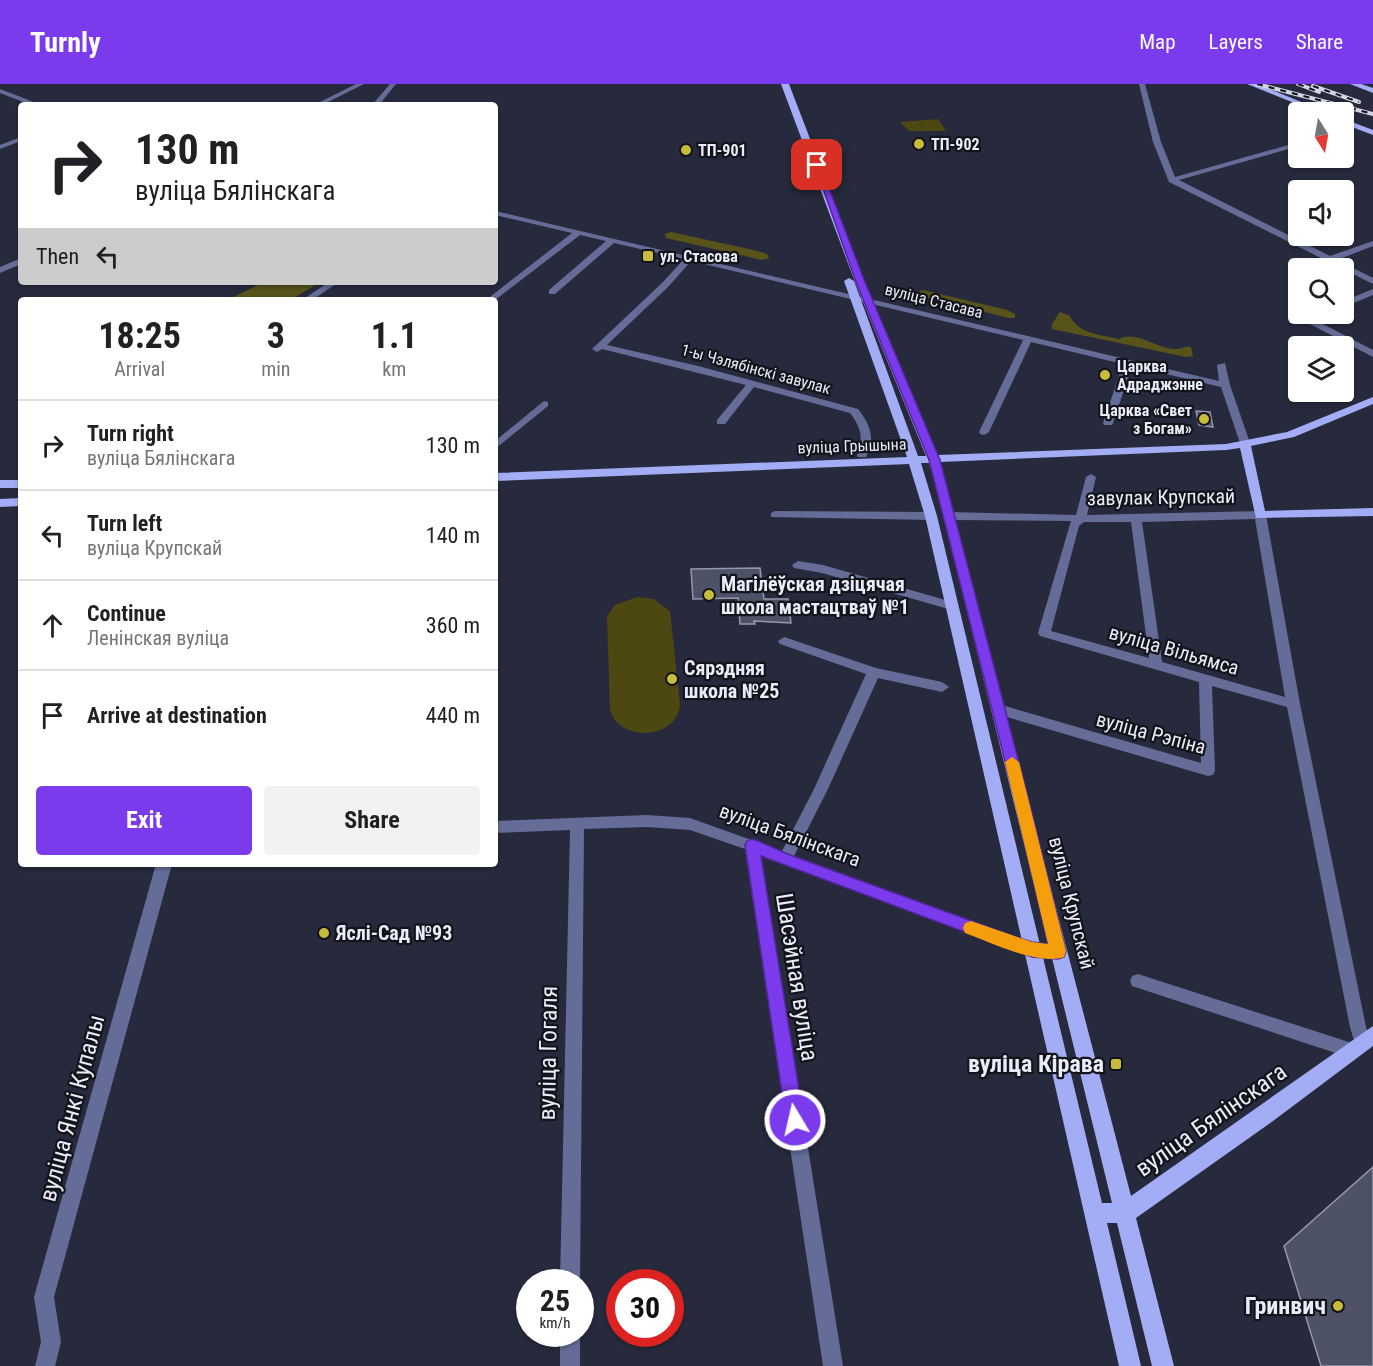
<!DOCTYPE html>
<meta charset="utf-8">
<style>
body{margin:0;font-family:"Roboto Condensed",sans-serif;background:#f2f2f2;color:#202124;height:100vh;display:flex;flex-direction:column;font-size:22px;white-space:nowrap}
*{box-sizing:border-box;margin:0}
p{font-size:20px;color:#757577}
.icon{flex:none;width:33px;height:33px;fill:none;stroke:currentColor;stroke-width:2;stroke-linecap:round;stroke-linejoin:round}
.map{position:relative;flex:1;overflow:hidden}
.sheet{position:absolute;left:18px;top:213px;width:480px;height:570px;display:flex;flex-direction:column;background:#fff;border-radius:6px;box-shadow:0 2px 4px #0004}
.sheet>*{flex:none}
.banner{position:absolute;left:18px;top:18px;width:480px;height:183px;border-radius:6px;box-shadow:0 2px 4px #0004;background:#fff;color:#202124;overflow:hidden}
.needle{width:39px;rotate:169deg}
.buttons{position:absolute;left:1288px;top:18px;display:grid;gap:12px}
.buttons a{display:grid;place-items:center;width:66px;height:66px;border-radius:6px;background:#fff;box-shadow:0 2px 4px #0004;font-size:30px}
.speed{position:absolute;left:516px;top:1185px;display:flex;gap:12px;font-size:30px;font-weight:700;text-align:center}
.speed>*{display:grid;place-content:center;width:78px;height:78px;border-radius:50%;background:#fff;box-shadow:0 2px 4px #0004;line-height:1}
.speed small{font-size:15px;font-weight:400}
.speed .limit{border:9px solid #d22;background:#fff;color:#111}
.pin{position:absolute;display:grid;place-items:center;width:51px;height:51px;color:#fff;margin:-26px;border-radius:12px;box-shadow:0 3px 9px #0006}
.me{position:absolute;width:66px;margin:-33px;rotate:351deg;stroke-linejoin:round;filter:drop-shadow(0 0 4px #0008)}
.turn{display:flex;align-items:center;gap:21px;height:126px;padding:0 18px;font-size:27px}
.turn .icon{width:78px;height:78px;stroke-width:2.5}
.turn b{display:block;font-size:42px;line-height:51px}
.then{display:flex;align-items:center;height:57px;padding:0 18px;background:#0003;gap:12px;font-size:22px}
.eta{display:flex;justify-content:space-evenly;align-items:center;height:102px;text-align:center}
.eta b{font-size:36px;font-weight:700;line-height:42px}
.primary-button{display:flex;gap:12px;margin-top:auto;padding:12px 18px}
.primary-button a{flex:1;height:69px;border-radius:6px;background:#7c3aed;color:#fff;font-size:24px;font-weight:700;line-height:69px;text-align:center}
.primary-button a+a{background:#f2f2f2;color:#202124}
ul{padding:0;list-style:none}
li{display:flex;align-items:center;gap:18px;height:90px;padding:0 18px;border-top:2px solid #e0e0e0}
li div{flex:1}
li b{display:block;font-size:22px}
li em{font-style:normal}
header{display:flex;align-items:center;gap:36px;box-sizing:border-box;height:84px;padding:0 30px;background:#7c3aed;color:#fff}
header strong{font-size:28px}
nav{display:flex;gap:33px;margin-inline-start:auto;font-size:21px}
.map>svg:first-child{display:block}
</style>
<header>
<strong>Turnly</strong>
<nav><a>Map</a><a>Layers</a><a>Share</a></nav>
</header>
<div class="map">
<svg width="1373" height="1282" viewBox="0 0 1373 1282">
<rect width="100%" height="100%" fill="#272a3c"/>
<path fill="#4d4711" d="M938,35L946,47H909L900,38Z
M637,513L653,515L670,527L680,620C678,656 618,659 610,625L607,532L615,521Z"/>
<path fill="#58521b" d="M671,148L758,167L767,170L769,174L762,176L666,154L665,150Z
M264,198H320L291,216H227Z
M923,206L1007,226L1015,230V234H1009L921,212L917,208Z
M1060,228L1070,232C1078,250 1102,251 1119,255C1134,246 1156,263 1172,265C1180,266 1184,262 1191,263L1193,272L1186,273L1052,245V240Z"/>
<path fill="#4e5266" stroke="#9498ae" stroke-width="1.5" d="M1196,327L1210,328L1213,343L1199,341Z
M760,484L764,515H788L791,539L754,537L755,540H740L738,514L693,515L691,485Z
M1373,1083V1282H1321L1284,1162Z"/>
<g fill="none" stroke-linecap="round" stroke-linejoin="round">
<path fill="#656c98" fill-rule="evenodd" d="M356,0H364L322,21H314Z
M390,0H396L379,21H372Z
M1139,0H1145L1161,58L1175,93L1299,58V62L1179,96L1330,172L1373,157V162L1337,176L1373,194V200L1169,98L1153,58Z
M0,5L39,20L40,21H31L0,9Z
M21,53V57L0,65V61Z
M495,127L1219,297L1217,281L1225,279L1230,301L1250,359L1245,362L1240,359L1221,303L1132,282L1113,339L1112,341H1104L1103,339L1123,280L1031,258L989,348L984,351L980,350L979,348L1023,256L691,177L669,202L607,261L698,282L858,325C870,340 876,355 866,373H858L857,371C864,355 861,343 850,329L754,303L725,340H717V336L746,301L602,265L597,268L592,265L663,198L684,175L614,159L555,210H549V206L606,157L580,151L495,216H486L572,149L495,131Z
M21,174V180L0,189V183Z
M329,198H339L312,216H302Z
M1373,205V211L1344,223V217Z
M1313,230H1323L1317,237L1373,266V273L1310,240L1307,234Z
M544,317L548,318V322L495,365V357Z
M1091,390L1096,393L1087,431L1260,427L1266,431L1300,620L1366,943L1371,958L1369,964L1363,966L1359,964L1357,972L1351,974L1138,904L1132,902L1130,897L1132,892L1138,890L1355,960L1350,943L1287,623L1212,602L1215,687L1213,691L1208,692L993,629L991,625L998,620L1201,679L1199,598L1040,552L1038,549L1071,437L949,436L943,432L949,428L1076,431L1086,393ZM1255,435L1285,613L1162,578L1142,438ZM1084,438H1131L1149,574L1051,547L1079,442Z
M775,427L931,428L937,432L931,436L771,433V429Z
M798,477L823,481L956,519L958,522L952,526L822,489L794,484L792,481Z
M784,553L876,584L942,598L949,603L942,608L878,594L828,705L794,772L1032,859L1064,862L1066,867L1064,872L1058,874L1032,873L761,771L843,1282H823L745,765L690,746L647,743L584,745L580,1198H560L570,746L495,749V737L647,731L690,734L782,767L814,705L866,590L780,560L778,557Z
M156,780H172L54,1213L61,1258L55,1282H35L41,1258L34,1213Z
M560,1250H580V1282H560Z"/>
<path fill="#a2adf6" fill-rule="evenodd" d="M781,0H789L865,198L938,371L1226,360L1287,348L1373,313V320L1294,353L1251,362L1265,427L1373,424V432L1256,434L1240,364L1226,366L940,378L1131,1112L1373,942V962L1273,1037L1136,1134L1174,1282H1152L1117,1139H1107L1141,1282H1119L925,432L909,380L495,397V389L907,373L844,197L849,194L854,197L918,372H926L855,198ZM921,379H929L936,401L1112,1119H1102L937,432Z
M1247,0H1257L1326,28H1317Z
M1350,0H1361L1373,4V9Z
M1344,35L1373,46V51L1344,40Z
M0,396H21V404H0Z
M21,414V422L0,423V415Z"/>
<g stroke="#d3d6e3" stroke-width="4">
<path id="rail" d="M1257,0L1373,30
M1298,0L1319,8
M1313,2L1359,18"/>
</g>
<use href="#rail" stroke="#12131b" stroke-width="2" stroke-dasharray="6" stroke-linecap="butt"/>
</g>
<path fill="#7c3aed" stroke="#51269a" stroke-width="1.5" d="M814,79L820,81L865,198L940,376L1029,717L1066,867L1064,873L1058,875L1032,873L761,772L804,1036L802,1042L795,1045L789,1042L786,1036L745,761L747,757L752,755L758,757L790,771L1013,852L1032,858L1048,860L1015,717L929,376L856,198Z"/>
<path fill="#f59e0b" d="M1012,673L1019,678L1066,867L1064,873C1038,882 990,858 965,849L963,844L965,839L971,837L1032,858L1048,860L1005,678Z"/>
<g fill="#c9bb3b" stroke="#12131b" stroke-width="2">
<circle cx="919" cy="60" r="6"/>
<circle cx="686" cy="66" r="6"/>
<rect x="642" y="166" width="12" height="12" rx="3"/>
<circle cx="1105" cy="291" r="6"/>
<circle cx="1204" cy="335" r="6"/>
<circle cx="709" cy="511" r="6"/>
<circle cx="672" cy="595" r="6"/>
<circle cx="324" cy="849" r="6"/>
<rect x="1110" y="974" width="12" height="12" rx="3"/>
<circle cx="1338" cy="1222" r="6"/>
</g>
<g text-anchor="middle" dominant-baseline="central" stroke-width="4.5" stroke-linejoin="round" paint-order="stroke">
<g font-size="16" font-weight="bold" fill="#eaedf9" stroke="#12131b" text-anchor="start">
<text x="931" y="60">ТП-902</text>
<text x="698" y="66">ТП-901</text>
<text x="660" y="172">ул. Стасова</text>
<text x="1117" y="282">Царква<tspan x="1117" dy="18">Адраджэнне</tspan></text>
<text x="1192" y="326" text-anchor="end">Царква «Свет<tspan x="1192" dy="18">з Богам»</tspan></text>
</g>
<g font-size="16" fill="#eaedf9" stroke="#12131b">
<text transform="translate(934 217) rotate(14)">вуліца Стасава</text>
<text transform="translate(756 285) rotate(15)">1-ы Чэлябінскі завулак</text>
<text transform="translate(852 362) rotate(-2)">вуліца Грышына</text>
</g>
<g font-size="20" fill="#eaedf9" stroke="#12131b">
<text transform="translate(1161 413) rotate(-1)">завулак Крупскай</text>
<text transform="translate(1174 566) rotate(16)">вуліца Вільямса</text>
<text transform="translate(1151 649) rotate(15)">вуліца Рэпіна</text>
<text transform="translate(790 751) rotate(20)">вуліца Бялінскага</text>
<text transform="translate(1072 819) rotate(76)">вуліца Крупскай</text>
</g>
<g font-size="20" font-weight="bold" fill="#eaedf9" stroke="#12131b" text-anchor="start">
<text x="721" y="500">Магілёўская дзіцячая<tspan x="721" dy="23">школа мастацтваў №1</tspan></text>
<text x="684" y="584">Сярэдняя<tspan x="684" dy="23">школа №25</tspan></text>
<text x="336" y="849">Яслі-Сад №93</text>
</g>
<g font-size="24" fill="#eaedf9" stroke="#12131b">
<text transform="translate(797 893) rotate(81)">Шасэйная вуліца</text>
<text transform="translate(548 969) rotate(-89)">вуліца Гогаля</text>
<text transform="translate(72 1024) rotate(-75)">вуліца Янкі Купалы</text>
<text transform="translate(1211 1036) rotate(-35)">вуліца Бялінскага</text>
</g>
<g font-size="24" font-weight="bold" fill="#eaedf9" stroke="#12131b" text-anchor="end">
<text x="1104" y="980">вуліца Кірава</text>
<text x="1326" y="1222">Гринвич</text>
</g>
</g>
</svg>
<div class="buttons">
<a><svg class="needle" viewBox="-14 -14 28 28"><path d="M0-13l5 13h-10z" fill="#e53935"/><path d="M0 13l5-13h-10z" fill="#757577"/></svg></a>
<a><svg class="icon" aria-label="sound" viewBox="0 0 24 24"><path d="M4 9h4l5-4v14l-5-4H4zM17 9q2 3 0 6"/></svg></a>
<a><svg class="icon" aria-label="search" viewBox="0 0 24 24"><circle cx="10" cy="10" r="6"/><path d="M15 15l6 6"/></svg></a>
<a><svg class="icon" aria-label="layers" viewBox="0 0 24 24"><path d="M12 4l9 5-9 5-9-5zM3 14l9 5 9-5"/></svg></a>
</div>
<div class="speed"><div>25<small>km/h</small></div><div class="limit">30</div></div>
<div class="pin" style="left:817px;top:81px;background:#d93025"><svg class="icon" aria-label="arrive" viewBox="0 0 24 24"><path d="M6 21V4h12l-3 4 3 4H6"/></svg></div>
<svg class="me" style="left:795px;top:1036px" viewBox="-20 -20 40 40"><circle r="17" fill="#7c3aed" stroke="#fff" stroke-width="3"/><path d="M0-11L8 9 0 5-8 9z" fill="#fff"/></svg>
<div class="banner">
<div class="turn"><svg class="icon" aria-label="right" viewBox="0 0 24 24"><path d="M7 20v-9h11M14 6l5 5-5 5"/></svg><div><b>130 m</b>вуліца Бялінскага</div></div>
<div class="then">Then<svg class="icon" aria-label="left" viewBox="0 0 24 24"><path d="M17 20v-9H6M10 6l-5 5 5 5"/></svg></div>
</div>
<section class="sheet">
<div class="eta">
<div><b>18:25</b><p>Arrival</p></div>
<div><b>3</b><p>min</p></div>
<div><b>1.1</b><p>km</p></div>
</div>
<ul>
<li><svg class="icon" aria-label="right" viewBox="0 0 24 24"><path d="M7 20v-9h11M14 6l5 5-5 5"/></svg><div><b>Turn right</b><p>вуліца Бялінскага</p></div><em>130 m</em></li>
<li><svg class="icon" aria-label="left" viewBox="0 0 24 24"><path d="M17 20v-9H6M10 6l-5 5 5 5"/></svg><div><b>Turn left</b><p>вуліца Крупскай</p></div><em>140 m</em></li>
<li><svg class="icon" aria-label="ahead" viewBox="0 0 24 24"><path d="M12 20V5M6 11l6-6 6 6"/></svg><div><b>Continue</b><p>Ленінская вуліца</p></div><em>360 m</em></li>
<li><svg class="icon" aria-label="arrive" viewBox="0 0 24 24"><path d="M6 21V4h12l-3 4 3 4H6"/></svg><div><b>Arrive at destination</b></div><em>440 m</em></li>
</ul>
<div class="primary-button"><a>Exit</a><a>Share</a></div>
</section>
</div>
